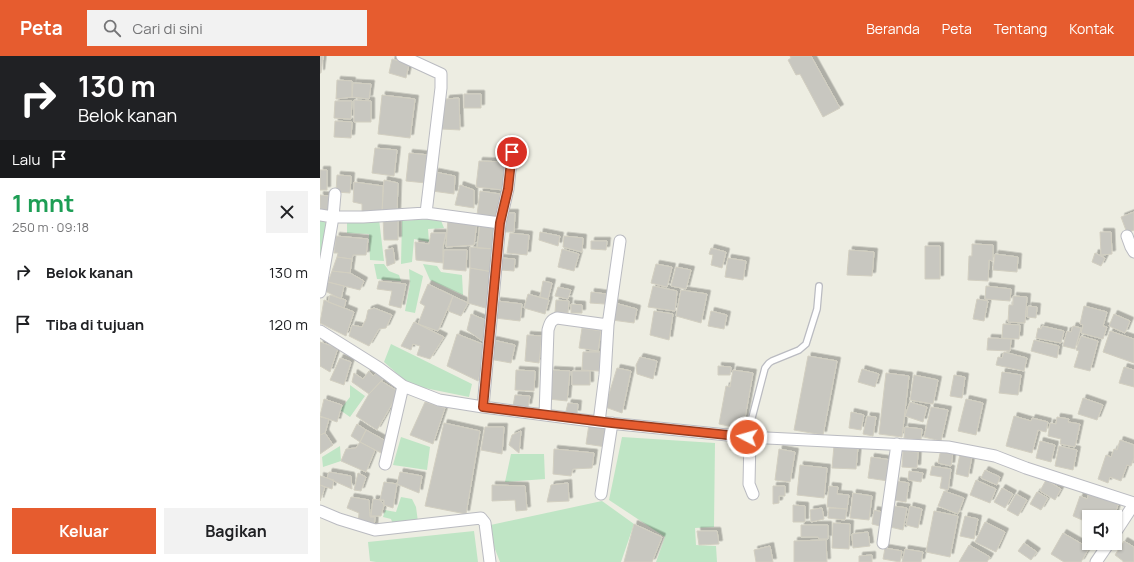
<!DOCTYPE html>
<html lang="id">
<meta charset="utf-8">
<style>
body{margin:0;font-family:Manrope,sans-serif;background:#f2f2f2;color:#202124;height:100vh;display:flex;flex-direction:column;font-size:15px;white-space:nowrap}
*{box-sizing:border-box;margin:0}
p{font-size:13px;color:#757577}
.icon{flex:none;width:22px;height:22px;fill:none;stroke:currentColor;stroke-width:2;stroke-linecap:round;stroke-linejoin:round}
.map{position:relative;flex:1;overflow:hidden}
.panel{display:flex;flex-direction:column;background:#fff;width:320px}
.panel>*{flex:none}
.top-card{background:#202124;color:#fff;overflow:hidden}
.fabs{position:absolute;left:762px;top:454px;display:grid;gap:8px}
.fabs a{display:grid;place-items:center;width:40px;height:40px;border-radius:0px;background:#fff;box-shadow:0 1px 3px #0004;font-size:20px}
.pin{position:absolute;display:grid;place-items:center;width:34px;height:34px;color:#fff;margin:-17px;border:2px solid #fff;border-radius:50%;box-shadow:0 1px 4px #0007}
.me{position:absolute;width:44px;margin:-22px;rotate:276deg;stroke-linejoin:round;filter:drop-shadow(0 0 3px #0008)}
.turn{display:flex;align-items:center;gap:14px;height:84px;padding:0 12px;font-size:18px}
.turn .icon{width:52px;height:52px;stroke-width:2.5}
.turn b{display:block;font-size:28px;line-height:34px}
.then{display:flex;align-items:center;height:38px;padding:0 12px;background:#0003;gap:8px;font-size:15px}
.round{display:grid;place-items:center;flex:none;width:42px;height:42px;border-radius:0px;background:#f2f2f2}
.headline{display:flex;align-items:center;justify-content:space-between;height:68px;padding:0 12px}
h1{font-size:24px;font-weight:700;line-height:30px;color:#1e9e55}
.cta{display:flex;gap:8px;margin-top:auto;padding:8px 12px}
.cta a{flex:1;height:46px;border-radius:0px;background:#e65c2f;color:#fff;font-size:16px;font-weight:700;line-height:46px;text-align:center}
.cta a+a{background:#f2f2f2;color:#202124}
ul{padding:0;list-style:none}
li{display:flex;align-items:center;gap:12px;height:52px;padding:0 12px}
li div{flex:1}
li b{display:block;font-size:15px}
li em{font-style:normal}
header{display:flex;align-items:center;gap:24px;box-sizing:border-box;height:56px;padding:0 20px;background:#e65c2f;color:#fff}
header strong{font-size:19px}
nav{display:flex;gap:22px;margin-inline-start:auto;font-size:14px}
.search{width:280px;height:36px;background:#f2f2f2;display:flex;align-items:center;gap:10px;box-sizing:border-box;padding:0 14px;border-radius:0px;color:#757577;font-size:15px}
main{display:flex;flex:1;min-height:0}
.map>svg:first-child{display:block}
</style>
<header>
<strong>Peta</strong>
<div class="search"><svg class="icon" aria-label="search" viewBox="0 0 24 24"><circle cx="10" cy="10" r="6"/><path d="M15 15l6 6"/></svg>Cari di sini</div>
<nav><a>Beranda</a><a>Peta</a><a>Tentang</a><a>Kontak</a></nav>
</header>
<main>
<section class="panel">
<div class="top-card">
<div class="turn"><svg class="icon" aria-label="right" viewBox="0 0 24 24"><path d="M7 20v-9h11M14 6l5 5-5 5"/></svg><div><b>130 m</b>Belok kanan</div></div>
<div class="then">Lalu<svg class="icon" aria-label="arrive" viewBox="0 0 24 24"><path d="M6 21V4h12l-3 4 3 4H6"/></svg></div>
</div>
<div class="headline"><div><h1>1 mnt</h1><p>250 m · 09:18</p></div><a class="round"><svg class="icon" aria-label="close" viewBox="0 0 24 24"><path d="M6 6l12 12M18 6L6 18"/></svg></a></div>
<ul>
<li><svg class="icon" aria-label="right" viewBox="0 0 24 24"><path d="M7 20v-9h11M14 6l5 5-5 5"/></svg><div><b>Belok kanan</b></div><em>130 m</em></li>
<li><svg class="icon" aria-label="arrive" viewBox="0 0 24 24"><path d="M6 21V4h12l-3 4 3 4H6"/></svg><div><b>Tiba di tujuan</b></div><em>120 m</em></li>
</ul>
<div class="cta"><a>Keluar</a><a>Bagikan</a></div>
</section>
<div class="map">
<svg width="814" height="506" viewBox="0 0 814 506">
<defs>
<filter id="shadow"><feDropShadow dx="3.5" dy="-3.5" stdDeviation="0" flood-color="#0004"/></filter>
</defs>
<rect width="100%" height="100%" fill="#edede2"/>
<path fill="#bfe5c5" d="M120,162L124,172L108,173L109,186L94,183L92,206L81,208L82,165Z
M59,163L64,205L50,204L49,178L27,177V164Z
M0,165H6L0,215Z
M54,208H64L69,215L79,219L81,225L57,223Z
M103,208L117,210L121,216L142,219L143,239L110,224Z
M89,213L103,220L95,257L85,255L90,228Z
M71,288L152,328L149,341L90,329L64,306Z
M30,329L45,340L30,361L20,354L30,341Z
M81,381L110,391L107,414L73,409Z
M302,381L395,387L394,471L375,472L376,489L396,490L397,506H336L345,481L289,444Z
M20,390L21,405L3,411L2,401Z
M191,398H224L225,423L185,426Z
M81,441L92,443L96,451L98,466L74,471L71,463L63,461L65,454L76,456Z
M282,445L314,468L301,506H180L166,470Z
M154,475L158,506H56L50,505L48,486Z"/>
<path fill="#c8c7c0" stroke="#d2cfc1" filter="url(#shadow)" d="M0,0H3L1,17H0Z
M470,0H491L520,52L503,61L480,18L476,19L468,4L471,2Z
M72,3L89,8L86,22L69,17Z
M17,24L32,25V41L16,43Z
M33,27L51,28L49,43L32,41Z
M144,38H161V52H144Z
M62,39L95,43L90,82L58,78Z
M139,42L140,74L121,73L126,43Z
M34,44L51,45V66H34Z
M15,45H32L31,63L14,62Z
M15,65L32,66L31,82L14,81Z
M55,92L77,94L74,120L52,117Z
M89,97L109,99L106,127L86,125Z
M159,105L186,106L184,134L156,131Z
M0,114H7V134H0Z
M115,116L135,120L134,138L112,135Z
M17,119L31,120L30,137L16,136Z
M64,124L78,127L77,156L62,157Z
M34,126L63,130L62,157L42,159V148L33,146Z
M140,129L154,134V152L135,149Z
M160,135L180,138L177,161L157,159Z
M0,139L9,140L8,157L0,156Z
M814,156V174L807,177L801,161Z
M183,157H195L194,176H182Z
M63,161H78V184H64Z
M128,162L157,166L154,189L126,191Z
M160,167L178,169L175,193L157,192Z
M220,176L240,180L238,190L219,184Z
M780,176H791L792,198L781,199Z
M111,177H126L123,191V207L96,204L95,186L109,188Z
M190,177L209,179L207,199L187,197Z
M16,180L48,183L46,199H33L32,203L17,201L18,197H14Z
M244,180L263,182L262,196L243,191Z
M271,185H287L286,194L271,193Z
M652,188L673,189V205L669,204L668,225L648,224L649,200H652Z
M605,190H620V223H605Z
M150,191L175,193L173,216L150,212Z
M73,192L75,207L67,210L65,194Z
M391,192L406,196L402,212L391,209L393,199L389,198Z
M242,193L259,198L254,215L238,211Z
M124,194H147L146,215L123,213Z
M529,194L554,196L552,220L527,219Z
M775,197L785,202L781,210L772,206Z
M675,198L698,201L697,216L673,214Z
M17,201L32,203L30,217L12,215Z
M180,202L195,203L194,215L180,214Z
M408,202L426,205L423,224L405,221Z
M336,208L352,211L347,231L331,227Z
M356,211L371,214L366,233L351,230Z
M150,212L173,216L169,253L148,247Z
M12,215L30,217L44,225L40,234L8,226Z
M59,225L86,228L81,252L69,249L72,235L57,233Z
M223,225L232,227L228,243L220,241Z
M8,226L24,230L21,243L5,235Z
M108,228L133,240L118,275L98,268L105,250L100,247Z
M333,230L357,235L355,255L328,251Z
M666,230L691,233L690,245L665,243Z
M238,231L251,234L248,243L235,240Z
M361,234L387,238L381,267L356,260Z
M271,236L286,238L285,248L270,247Z
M208,238L229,244L225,258L204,252Z
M10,239L26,244L24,252L8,246Z
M133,240L148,247L141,260L128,255Z
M693,240L707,241L705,267L688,266L689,249H693Z
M657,243L668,245L664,265L653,263Z
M4,244L34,256L26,280L0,267Z
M236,244L249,245L248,257L235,256Z
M177,245L202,248L200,265L175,262Z
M295,247L317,253L314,267L292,264Z
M251,248L262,249V257H251Z
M708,250L717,251L716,262L707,261Z
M764,250L787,256L783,270L787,271L783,283L761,277L763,269L760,268Z
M54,252L72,259L66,272L59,273L49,290L29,280L32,269L42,271L46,263L48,254Z
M334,255L353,258L349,284L330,279Z
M391,255L407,259L404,273L388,270Z
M151,258L168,265L165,287L147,274Z
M794,258L810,265L805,277L789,270Z
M94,266L124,281L110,303L97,299L100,290L93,288L91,294L81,290Z
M683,268L700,269L699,283L682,282Z
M722,270L744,275L741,287L716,282L718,272L721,273Z
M753,270L761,272L755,293L743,290L747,275L751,276Z
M262,272L281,275L278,295L259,292Z
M790,275L814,283V307L783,296Z
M137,278L165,289V298L158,325L127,310Z
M207,279L222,280L219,307L205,305Z
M761,280L778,285L770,315L754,311L759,295L756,294Z
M668,282L691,283L690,295L667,294Z
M173,284L195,289L191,307L169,303Z
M714,284L739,290L737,302L711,295Z
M0,286L18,292L10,316L0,310Z
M263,296H280L279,315L262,314Z
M684,296L707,302L704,315L676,309L678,301L682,302Z
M488,300L517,305L503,379L474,374Z
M320,301L337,305L333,323L317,318L316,309Z
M20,302L31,306L24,329L10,324Z
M398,310L411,311L410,319H398Z
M804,311L814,314V331L799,327Z
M297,312L311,315L302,357L285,351Z
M542,313L559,318L555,331L538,326Z
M59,314L67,319L49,338L32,326L34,317L43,323L49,315L53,320Z
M196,314L215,315L214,335L195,334Z
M231,314L250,315L247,345L228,343Z
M413,314L433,317L423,373L399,368L406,330L410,331Z
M252,315H270V329H252Z
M682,316L701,319L698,339L679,337Z
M566,317L589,320L582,381L559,378Z
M594,319L618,324L613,348L590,344Z
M634,319L645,321L642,342L630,340Z
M61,325L79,336L57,374L36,360L49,338Z
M195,339L210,340L208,351L193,350Z
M763,342L783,349L777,364L758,358Z
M4,343L22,349L17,366L0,360Z
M646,343L663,347L656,379L638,375Z
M105,346L125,352L113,388L90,379Z
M590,346L607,351L603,366L585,360Z
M248,347L258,348L257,358L246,355Z
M611,351L628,354L621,385L604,381Z
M531,356L544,359L541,374L529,372Z
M547,360L556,361L553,380L543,378Z
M694,360L711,365L712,362L728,366L726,376L718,374L712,397L686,390Z
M0,361L9,363L5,377L0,379Z
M737,361L749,363L748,366L760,368L755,391L740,388L741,383L728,380L730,367L736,368Z
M124,367L160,375L146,458L105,450Z
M37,368L46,374L40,386L31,380Z
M269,368L289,371L286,391L266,388Z
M165,371H184L182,398L161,394Z
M585,371L602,373L601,384L584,382Z
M46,374L66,385L63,398L40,386Z
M201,375L199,397L189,389L192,379Z
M5,377L13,389L0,398V379Z
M800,384L814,389V402L811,410L807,409L801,425L790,421L788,427L778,423L786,399L791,401L794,393L797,394Z
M411,385L428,386V395L410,394Z
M720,385L735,389L731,406L716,402Z
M40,386L55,394L46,416L21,405L26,393L36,392Z
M514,389L538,391L536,413L512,412Z
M739,390L757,394L753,414L735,410Z
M234,393L274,397L272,412L253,413L251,420L233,418Z
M459,393L475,396L470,426L455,424Z
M621,393L633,395L631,410L618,407Z
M583,395L598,396L597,412L582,411Z
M640,398L652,400L648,421L636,418Z
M551,401L571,404L568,425L548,422Z
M480,409L507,412L504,442L477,439Z
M612,410L631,413L628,434L620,432L622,421L610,419Z
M665,414L680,421L677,429L661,422Z
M589,415L603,417L601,426L588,424Z
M9,416L31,420L32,433L7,422Z
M80,416L102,420L99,437L77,428Z
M38,417L46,421L41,435L34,434Z
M0,420L14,424L12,433L0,429Z
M656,424L676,433L670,447L650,439Z
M726,424L741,433L735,444L720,435Z
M577,425L589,427L586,446L574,444Z
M64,426L77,428L73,452L64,449V444H60Z
M248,427L249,445L227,446L231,429Z
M0,429L5,431L0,445Z
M172,429L205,430L207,454L196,455L195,444L172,445Z
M453,430H465V440H459V447L453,448Z
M509,430L518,431L517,438L529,439L527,453L507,451Z
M682,432L693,438L685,452L674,446Z
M770,434L799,446L794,461H769V467L753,460L760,440L767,443Z
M624,435L644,442L638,458L618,450Z
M717,436L728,442L721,454L710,448Z
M533,437L552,440L549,464L530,462Z
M696,438L707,444L698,460L687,454Z
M31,441L49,444L50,461H55L54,472L38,468L39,457L27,452Z
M53,443L60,444L64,449L61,460H51Z
M473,449L485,450V466H473Z
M574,450L587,452L583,474L570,471Z
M590,450L602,453L598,472L586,469Z
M502,452L504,463L491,466L490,454Z
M509,452L527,453L525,464L508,462Z
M554,454L562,456L560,470L552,468Z
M614,455L638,460L630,501L606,496Z
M645,460L658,463L654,483L640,480Z
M665,466L685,476L676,496L655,486Z
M513,467L530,468L529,493L512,492Z
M314,468L342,481L332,506H304Z
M481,469H508V483H499L498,481H481Z
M377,475H397L399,488L379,489Z
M548,476L550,490L533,492L532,478Z
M743,477L769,492L761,506H744L731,498Z
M506,484L507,506H474V485Z
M804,485L814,491V506H803V505L795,499Z
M704,487L717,496L711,504L698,495Z
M649,489L670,501L667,506H639Z
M450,490L453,506H436L434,494Z
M565,492L582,495L580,506L563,503Z
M585,493L603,496L601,506H582Z
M552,499V506H539V500Z"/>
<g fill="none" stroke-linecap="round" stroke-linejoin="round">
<g stroke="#babbc1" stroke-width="8">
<path id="service" d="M427,381L445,312L449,307L452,305L479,294L486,288L497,253L499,230"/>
</g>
<g stroke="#babbc1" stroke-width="13">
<path id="minor" d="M82,0L121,18V32L106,157
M0,159L13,161L15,138
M807,180L811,191L814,196
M0,236L13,161H43L106,157L180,167L188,133L192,96
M0,275L59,312L83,330L119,344L163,351L279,366L427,381L628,391L675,400L706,412L814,447
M163,351L180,167
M225,359L228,274C230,267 231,264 237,262L288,269
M279,366L285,319L288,269L300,185
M430,381L429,428L433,438
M65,408L83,330
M281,438L292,367
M0,455L19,463L55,474L161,462L165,467L170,506
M795,477L814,448
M563,487L577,388
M776,506L789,487"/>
</g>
<use href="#service" stroke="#fff" stroke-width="5.5"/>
<use href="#minor" stroke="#fff" stroke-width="11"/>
</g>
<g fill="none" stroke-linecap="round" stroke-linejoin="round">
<g stroke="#963c1f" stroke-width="10">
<path id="route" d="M192,96L188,133L180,167L163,351L292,367L427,381"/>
</g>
<use href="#route" stroke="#e65c2f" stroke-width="7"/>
</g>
</svg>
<div class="fabs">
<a><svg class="icon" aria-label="sound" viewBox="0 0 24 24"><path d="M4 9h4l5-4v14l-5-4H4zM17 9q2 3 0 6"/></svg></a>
</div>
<div class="pin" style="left:192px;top:96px;background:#d93025"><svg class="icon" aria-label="arrive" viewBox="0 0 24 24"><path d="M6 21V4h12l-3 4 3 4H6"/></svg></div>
<svg class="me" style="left:427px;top:381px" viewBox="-20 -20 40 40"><circle r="17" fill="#e65c2f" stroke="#fff" stroke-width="3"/><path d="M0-11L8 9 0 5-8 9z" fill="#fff"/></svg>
</div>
</main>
